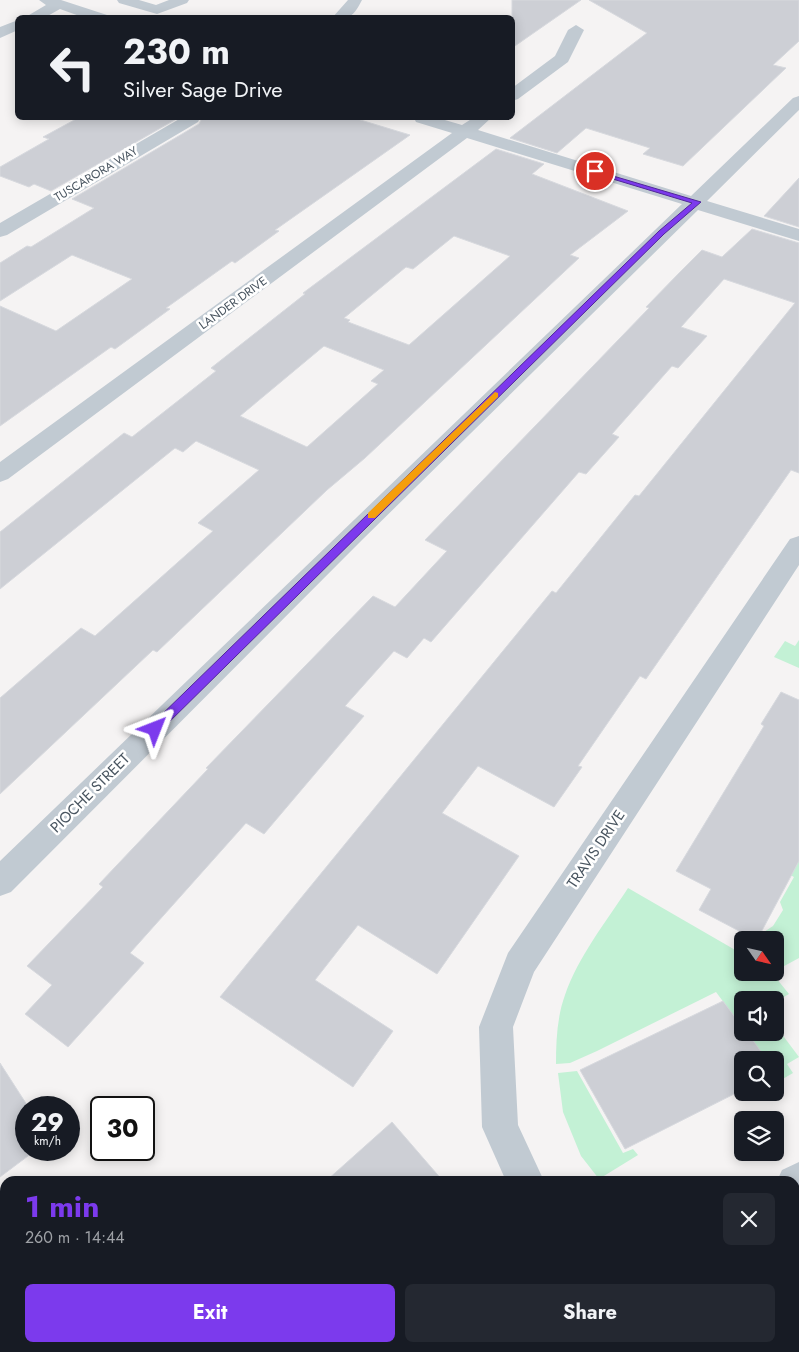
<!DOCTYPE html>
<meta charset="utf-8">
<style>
body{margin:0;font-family:Jost,sans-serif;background:#242831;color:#f1f3f6;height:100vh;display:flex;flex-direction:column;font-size:19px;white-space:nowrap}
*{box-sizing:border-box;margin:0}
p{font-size:16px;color:#9ea1a6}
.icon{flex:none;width:28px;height:28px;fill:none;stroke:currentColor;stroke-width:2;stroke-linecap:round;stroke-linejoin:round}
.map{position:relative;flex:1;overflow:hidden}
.details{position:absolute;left:0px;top:1176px;width:800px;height:176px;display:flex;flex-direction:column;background:#171b24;border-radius:15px 15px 0 0;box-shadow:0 2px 12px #0003}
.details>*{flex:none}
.banner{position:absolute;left:15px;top:15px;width:500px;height:105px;border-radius:8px;box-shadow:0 2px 12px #0003;background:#171b24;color:#f1f3f6;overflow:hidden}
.needle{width:32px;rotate:124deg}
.fabs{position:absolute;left:734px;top:931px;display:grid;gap:10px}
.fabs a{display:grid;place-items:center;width:50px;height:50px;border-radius:8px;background:#171b24;box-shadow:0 2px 12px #0003;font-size:25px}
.speed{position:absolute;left:15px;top:1096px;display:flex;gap:10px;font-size:25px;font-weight:700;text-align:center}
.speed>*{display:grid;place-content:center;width:65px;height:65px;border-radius:50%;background:#171b24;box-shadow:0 2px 12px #0003;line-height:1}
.speed small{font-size:12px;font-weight:400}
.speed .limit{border:2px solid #111;border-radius:8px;background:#fff;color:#111}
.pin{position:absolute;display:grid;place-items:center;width:42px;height:42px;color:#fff;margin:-21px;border:2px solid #fff;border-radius:50%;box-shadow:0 1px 5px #0007}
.me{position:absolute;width:55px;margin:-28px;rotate:45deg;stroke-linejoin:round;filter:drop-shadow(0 0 4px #0008)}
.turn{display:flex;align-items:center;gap:18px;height:105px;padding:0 25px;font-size:22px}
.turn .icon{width:65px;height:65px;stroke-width:2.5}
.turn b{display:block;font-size:35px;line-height:42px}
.round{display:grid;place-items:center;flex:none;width:52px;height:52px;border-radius:8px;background:#242831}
.head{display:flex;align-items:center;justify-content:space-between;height:85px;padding:0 25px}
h1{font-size:30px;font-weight:700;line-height:38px;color:#7c3aed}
.cta{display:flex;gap:10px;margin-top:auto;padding:10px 25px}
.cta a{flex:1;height:58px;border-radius:8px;background:#7c3aed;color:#fff;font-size:20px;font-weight:700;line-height:58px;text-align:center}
.cta a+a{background:#242831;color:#f1f3f6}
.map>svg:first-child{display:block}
</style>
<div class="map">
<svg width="799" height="1352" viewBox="0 0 799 1352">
<rect width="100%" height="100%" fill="#f5f3f3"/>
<path fill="#c3f1d5" d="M799,640V668L774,657L785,641L795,646Z
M799,837V958L775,971V940H752L773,926L783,910L780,902L794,877L773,866Z
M628,888L737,951L742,947V972L772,973L789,994L775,1002V1000H742V1027L716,992L597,1051L570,1063L556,1064C556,1041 557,1017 565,995C578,957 606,922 628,888Z
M775,1025L799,1057L787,1064L793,1073L781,1080L775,1071V1060H767L747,1033L775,1032Z
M577,1071L623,1153L633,1149L638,1155L599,1179L581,1156L563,1112L558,1073Z
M795,1339L799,1345V1352H749L745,1348H795Z"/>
<path fill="#cdcfd5" stroke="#d7d9de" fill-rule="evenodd" d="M512,0H581L512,48Z
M589,0H799V41L773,65L786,68L683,166L643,154L650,148L586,128L557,153L510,138L647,33Z
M78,118H178L51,191L34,184L29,187L0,176V167L49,139L43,137Z
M202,118H354L410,135L275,230L279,231L235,263L232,261L166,308L170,309L115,349L111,347L0,426V306L56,331L132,279L72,255L0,301V263L27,246L31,247L94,208L72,199L199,124Z
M496,149L544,164L532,174L628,211L570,255L579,258L365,458L327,490L157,652L153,650L0,794V698L81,628L95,636L213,531L198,523L259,470L196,441L183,452L175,448L0,589V532L124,433L132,437L216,371L211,368L305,294L303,293ZM454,236L510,256L409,345L348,322L350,320L344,318L406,267L413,269ZM324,346L384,370L371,381L378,384L307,447L240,416Z
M799,178V227L764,216Z
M752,229L799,243V473L791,470L646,679L640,676L578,766L582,767L554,807L478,766L442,813L519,856L437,974L358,925L315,980L393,1031L353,1087L220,997L552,591L556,593L635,495L639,496L795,303L724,279L681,327L707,336L678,368L672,366L612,434L619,437L586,474L579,472L431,642L424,638L407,658L394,651L345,706L364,716L264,834L246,823L130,953L144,963L68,1047L25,1014L52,985L27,966L103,887L99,884L208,769L206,768L373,596L395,607L447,551L425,540L649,308L646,307L681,271L702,250L722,257Z
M781,692L799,700V861L757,940H747L741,932L699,910L711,889L676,871L764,726L761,724Z
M723,1001L742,1027V1032H747L767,1060H742V1090L625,1149L580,1070Z
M0,1063L29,1108H26V1150H36L0,1177Z
M392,1122L443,1181H326Z"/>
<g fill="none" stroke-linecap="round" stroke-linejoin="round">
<path fill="#c1cad2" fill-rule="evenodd" d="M39,0H61L107,15L109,18H85L60,9L44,18H24L46,5Z
M117,0H139L156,5L169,0H189L187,3L157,14L119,3Z
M348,0H362C353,17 351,18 332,18Z
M18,20V30L0,38V27Z
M576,25L584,30L568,62L518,99L512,101V88L555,56L568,30Z
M799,96V110L707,201L799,229V241L698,210L362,540L11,892L0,896V861L682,204L467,138L8,479L0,482V462L452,133L416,122L414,118H438L462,125L473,118H491L478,130L691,196L793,98Z
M181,118H200L198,122L7,235L0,237V223Z
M799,536V565L534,972L513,1027L518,1125L544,1181H506L482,1127L479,1027L508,953L790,539Z
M799,1162V1200L795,1202V1181H777L782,1170Z
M632,1348H674L676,1352H633Z"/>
</g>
<path fill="#7c3aed" stroke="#51269a" d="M593,170L701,202L664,234L159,732H151V725L659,231L692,203L593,173Z"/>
<path fill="#f59e0b" d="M495,392L498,393V397L375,518H368V513Z"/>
<g text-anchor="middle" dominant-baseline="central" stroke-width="5" stroke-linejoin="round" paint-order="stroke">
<g font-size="12" fill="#4a5661" stroke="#fff">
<text transform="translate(96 174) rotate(-31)">TUSCARORA WAY</text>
<text transform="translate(233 303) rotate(-36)">LANDER DRIVE</text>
</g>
<g font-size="15" fill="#4a5661" stroke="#fff">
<text transform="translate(90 793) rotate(-45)">PIOCHE STREET</text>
<text transform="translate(596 849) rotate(-56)">TRAVIS DRIVE</text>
</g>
</g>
</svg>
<div class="fabs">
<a><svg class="needle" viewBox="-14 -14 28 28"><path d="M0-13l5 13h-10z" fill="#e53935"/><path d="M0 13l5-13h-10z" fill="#9ea1a6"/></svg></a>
<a><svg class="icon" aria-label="sound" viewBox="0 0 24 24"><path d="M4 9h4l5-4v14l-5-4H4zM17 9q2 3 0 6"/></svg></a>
<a><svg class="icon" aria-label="search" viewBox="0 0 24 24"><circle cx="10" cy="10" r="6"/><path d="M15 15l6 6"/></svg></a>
<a><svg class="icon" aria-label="layers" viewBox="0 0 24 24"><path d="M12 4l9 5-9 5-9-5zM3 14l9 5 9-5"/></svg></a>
</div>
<div class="speed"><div>29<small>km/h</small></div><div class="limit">30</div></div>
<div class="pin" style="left:595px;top:171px;background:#d93025"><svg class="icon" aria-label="arrive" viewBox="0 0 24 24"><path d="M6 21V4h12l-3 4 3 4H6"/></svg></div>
<svg class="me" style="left:155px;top:729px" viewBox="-20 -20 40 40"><path d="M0-17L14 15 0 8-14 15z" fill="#7c3aed" stroke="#fff" stroke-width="4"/></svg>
<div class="banner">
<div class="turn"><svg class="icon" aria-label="left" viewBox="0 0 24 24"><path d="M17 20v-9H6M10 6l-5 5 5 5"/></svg><div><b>230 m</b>Silver Sage Drive</div></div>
</div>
<section class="details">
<div class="head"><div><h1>1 min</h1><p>260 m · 14:44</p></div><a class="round"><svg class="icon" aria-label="close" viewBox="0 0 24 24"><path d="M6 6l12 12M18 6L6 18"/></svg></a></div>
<div class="cta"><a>Exit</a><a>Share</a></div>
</section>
</div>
